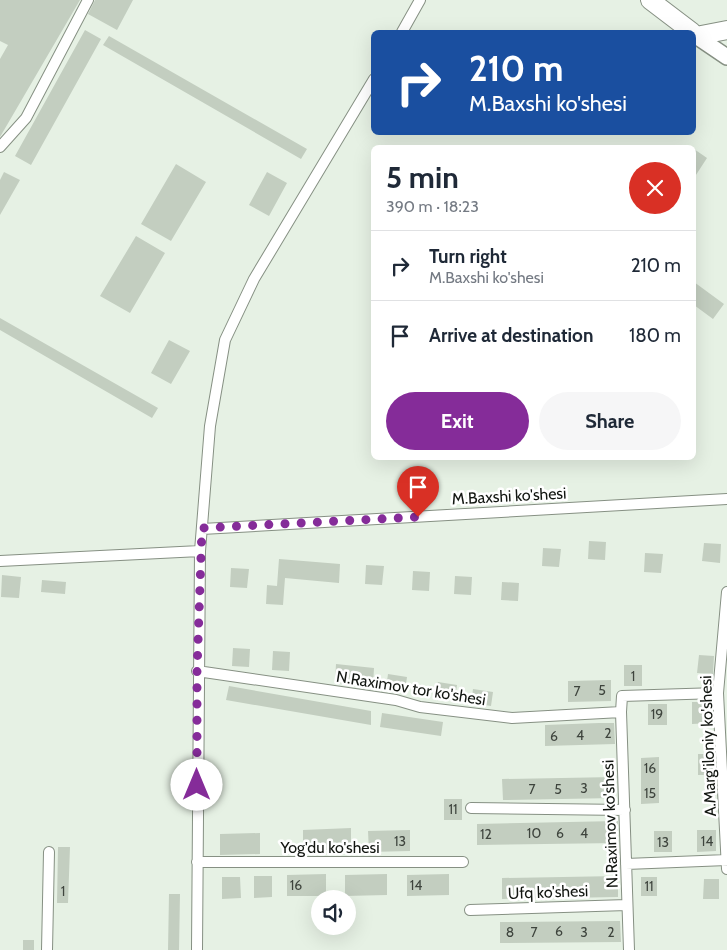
<!DOCTYPE html>
<meta charset="utf-8">
<style>
body{margin:0;font-family:Cabin,sans-serif;background:#f6f6f7;color:#1f2937;height:100vh;display:flex;flex-direction:column;font-size:19px;white-space:nowrap}
*{box-sizing:border-box;margin:0}
p{font-size:16px;color:#747a83}
.icon{flex:none;width:28px;height:28px;fill:none;stroke:currentColor;stroke-width:2;stroke-linecap:round;stroke-linejoin:round}
.map{position:relative;flex:1;overflow:hidden}
.side{position:absolute;left:371px;top:145px;width:325px;height:315px;display:flex;flex-direction:column;background:#fff;border-radius:8px;box-shadow:0 5px 20px #0002}
.side>*{flex:none}
.banner{position:absolute;left:371px;top:30px;width:325px;height:105px;border-radius:8px;box-shadow:0 5px 20px #0002;background:#1a4fa0;color:#fff;overflow:hidden}
.fabs{position:absolute;left:311px;top:890px;display:grid;gap:10px}
.fabs a{display:grid;place-items:center;width:45px;height:45px;border-radius:50%;background:#fff;box-shadow:0 5px 20px #0002;font-size:25px}
.pin{position:absolute;display:grid;place-items:center;width:42px;height:42px;color:#fff;margin:-51px -21px;border-radius:50% 50% 50% 0;rotate:-45deg;box-shadow:0 0 5px #0007}
.pin .icon{rotate:45deg}
.me{position:absolute;width:55px;margin:-28px;rotate:0deg;stroke-linejoin:round;filter:drop-shadow(0 0 4px #0008)}
.turn{display:flex;align-items:center;gap:18px;height:105px;padding:0 15px;font-size:22px}
.turn .icon{width:65px;height:65px;stroke-width:2.5}
.turn b{display:block;font-size:35px;line-height:42px}
.round{display:grid;place-items:center;flex:none;width:52px;height:52px;border-radius:26px;background:#f6f6f7}
.overview{display:flex;align-items:center;justify-content:space-between;height:85px;padding:0 15px}
h1{font-size:30px;font-weight:700;line-height:38px}
.action{display:flex;gap:10px;margin-top:auto;padding:10px 15px}
.action a{flex:1;height:58px;border-radius:30px;background:#852c99;color:#fff;font-size:20px;font-weight:700;line-height:58px;text-align:center}
.action a+a{background:#f6f6f7;color:#1f2937}
ul{padding:0;list-style:none}
li{display:flex;align-items:center;gap:15px;height:70px;padding:0 15px;border-top:1px solid #e0e1e3}
li div{flex:1}
li b{display:block;font-size:19px}
li em{font-style:normal}
.map>svg:first-child{display:block}
</style>
<div class="map">
<svg width="727" height="950" viewBox="0 0 727 950">
<rect width="100%" height="100%" fill="#e6f1e4"/>
<path fill="#c3cec0" d="M0,0H80L0,137V59L8,45L0,41Z
M95,0H133L117,30L88,14Z
M85,30L101,39L31,165L15,156Z
M109,36L307,149L301,159L103,45Z
M694,149L707,158L694,178Z
M176,164L206,182L171,241L141,224Z
M4,172L20,180L0,215V180Z
M267,172L287,183L269,216L249,205Z
M136,236L165,253L130,313L100,296Z
M694,282L724,304L713,319L694,305Z
M0,318L158,408L152,418L0,330Z
M169,340L190,351L171,384L151,373Z
M589,541L606,542L605,560L588,559Z
M704,543L721,544L720,563L702,561Z
M543,548L561,549L559,567L542,566Z
M645,553L663,554L661,573L644,572Z
M279,559L340,564L339,583L285,578L283,605L266,604L267,585L277,586Z
M366,565L384,566L382,585L365,584Z
M231,568L249,569L247,588L230,587Z
M413,571L430,572L429,591L412,590Z
M2,575L21,577L19,598L1,597Z
M455,576L472,577L471,595L454,594Z
M42,580L66,582L65,594L41,592Z
M502,582L519,583L518,601L501,600Z
M233,648L250,649L249,667L232,666Z
M273,651L290,652L289,671L272,670Z
M699,655L714,656L713,674L697,673Z
M336,664L374,668L373,686L335,683Z
M624,665H642V686H624Z
M388,674L407,677L405,691L386,688Z
M611,680V701L568,702V681Z
M438,682L457,685L455,699L435,696Z
M229,686L371,711V725L226,700Z
M473,689L493,692L491,706L471,703Z
M692,702H711V723L692,724Z
M648,704H667V725H648Z
M382,713L443,722L441,736L380,727Z
M599,723H614L615,744L545,746V725Z
M698,754H714L715,775H698Z
M659,757V803L641,804V758Z
M615,777V798L503,800L502,779Z
M444,799H462V820H444Z
M618,821V843L477,845V824Z
M351,828V849L303,851V830Z
M410,830V851L369,852L368,831Z
M697,830H716V851L697,852Z
M654,831H672V852H654Z
M260,833V854L220,855V834Z
M58,847H70L68,903H57Z
M326,874V896H287V875Z
M387,874V895L345,896V875Z
M449,874V895L407,896V875Z
M254,876H272V897L254,898Z
M618,876V897L502,899V878Z
M222,877H240L241,898L222,899Z
M641,877H657V896H641Z
M704,879H719V899H703Z
M169,894H180L179,950H168Z
M620,921L621,942L500,943V922Z
M23,940H34V950H23Z"/>
<g fill="none" stroke-linecap="round" stroke-linejoin="round">
<g stroke="#869083" stroke-width="12">
<path id="street" d="M402,32L420,0
M0,147L26,118L88,0
M202,529L727,499
M0,561L200,551
M727,592L718,693L727,869
M197,671L396,700L420,707L512,718L621,712
M471,808L625,810
M197,862H463
M626,864L727,860
M470,910L627,905
M47,950L49,852
M197,950L200,551L210,426L225,340L254,279L374,79
M629,950L621,712L622,696L718,693"/>
</g>
<g stroke="#869083" stroke-width="18">
<path id="primary" d="M696,36L727,57"/>
</g>
<g stroke="#869083" stroke-width="20">
<path id="highway" d="M650,0L692,32
M694,34L696,36L727,30"/>
</g>
<use href="#street" stroke="#fff" stroke-width="10"/>
<use href="#primary" stroke="#fff" stroke-width="15"/>
<use href="#highway" stroke="#fff" stroke-width="18"/>
</g>
<g fill="none" stroke-linecap="round" stroke-linejoin="round">
<path stroke="#852c99" stroke-width="9" stroke-dasharray="0 16.2" d="M197,785V671L202,528L418,517"/>
</g>
<g text-anchor="middle" dominant-baseline="central" stroke-width="5" stroke-linejoin="round" paint-order="stroke">
<g font-size="14" fill="#3e443d">
<text x="633" y="676">1</text>
<text x="602" y="690">5</text>
<text x="577" y="691">7</text>
<text x="657" y="714">19</text>
<text x="608" y="733">2</text>
<text x="580" y="735">4</text>
<text x="554" y="736">6</text>
<text x="650" y="768">16</text>
<text x="584" y="788">3</text>
<text x="532" y="789">7</text>
<text x="558" y="789">5</text>
<text x="650" y="793">15</text>
<text x="453" y="809">11</text>
<text x="534" y="833">10</text>
<text x="560" y="833">6</text>
<text x="584" y="833">4</text>
<text x="486" y="834">12</text>
<text x="400" y="841">13</text>
<text x="707" y="841">14</text>
<text x="663" y="842">13</text>
<text x="296" y="885">16</text>
<text x="416" y="885">14</text>
<text x="649" y="886">11</text>
<text x="63" y="891">1</text>
<text x="559" y="931">6</text>
<text x="510" y="932">8</text>
<text x="534" y="932">7</text>
<text x="584" y="932">3</text>
<text x="611" y="932">2</text>
</g>
<g font-size="16" fill="#121611" stroke="#fff">
<text transform="translate(509 496) rotate(-3)">M.Baxshi ko'shesi</text>
<text transform="translate(411 688) rotate(9)">N.Raximov tor ko'shesi</text>
<text transform="translate(708 746) rotate(-92)">A.Marg'iloniy ko'shesi</text>
<text transform="translate(610 824) rotate(-92)">N.Raximov ko'shesi</text>
<text x="330" y="847">Yog'du ko'shesi</text>
<text transform="translate(548 892) rotate(-2)">Ufq ko'shesi</text>
</g>
</g>
</svg>
<div class="fabs">
<a><svg class="icon" aria-label="sound" viewBox="0 0 24 24"><path d="M4 9h4l5-4v14l-5-4H4zM17 9q2 3 0 6"/></svg></a>
</div>
<div class="pin" style="left:418px;top:517px;background:#d93025"><svg class="icon" aria-label="arrive" viewBox="0 0 24 24"><path d="M6 21V4h12l-3 4 3 4H6"/></svg></div>
<svg class="me" style="left:197px;top:785px" viewBox="-20 -20 40 40"><circle r="19" fill="#fff"/><path d="M0-13L10 11 0 6-10 11z" fill="#852c99"/></svg>
<div class="banner">
<div class="turn"><svg class="icon" aria-label="right" viewBox="0 0 24 24"><path d="M7 20v-9h11M14 6l5 5-5 5"/></svg><div><b>210 m</b>M.Baxshi ko'shesi</div></div>
</div>
<section class="side">
<div class="overview"><div><h1>5 min</h1><p>390 m · 18:23</p></div><a class="round" style="background:#d93025;color:#fff"><svg class="icon" aria-label="close" viewBox="0 0 24 24"><path d="M6 6l12 12M18 6L6 18"/></svg></a></div>
<ul>
<li><svg class="icon" aria-label="right" viewBox="0 0 24 24"><path d="M7 20v-9h11M14 6l5 5-5 5"/></svg><div><b>Turn right</b><p>M.Baxshi ko'shesi</p></div><em>210 m</em></li>
<li><svg class="icon" aria-label="arrive" viewBox="0 0 24 24"><path d="M6 21V4h12l-3 4 3 4H6"/></svg><div><b>Arrive at destination</b></div><em>180 m</em></li>
</ul>
<div class="action"><a>Exit</a><a>Share</a></div>
</section>
</div>
